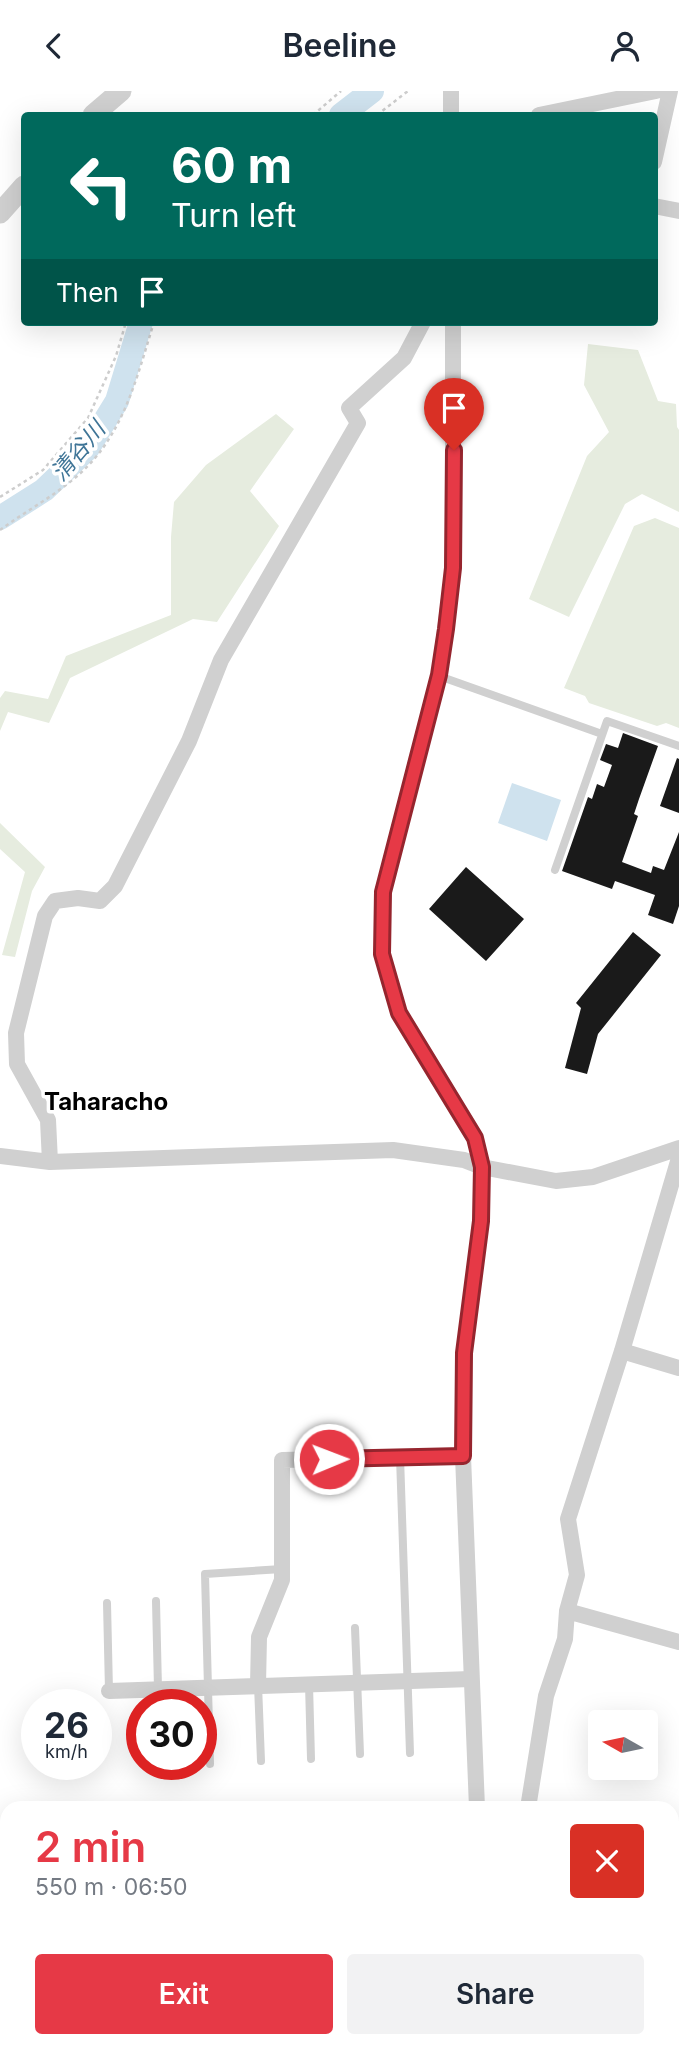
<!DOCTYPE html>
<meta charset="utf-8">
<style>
body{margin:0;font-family:Inter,"Noto Sans JP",sans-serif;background:#f2f2f3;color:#1f2937;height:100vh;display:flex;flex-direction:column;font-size:26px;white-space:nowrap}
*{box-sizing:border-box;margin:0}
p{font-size:23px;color:#747a83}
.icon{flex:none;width:38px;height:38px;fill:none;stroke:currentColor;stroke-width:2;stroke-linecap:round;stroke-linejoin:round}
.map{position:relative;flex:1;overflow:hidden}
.sheet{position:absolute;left:0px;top:1710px;width:679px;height:247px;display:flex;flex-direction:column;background:#fff;border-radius:21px 21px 0 0;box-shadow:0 7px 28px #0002}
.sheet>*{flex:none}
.top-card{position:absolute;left:21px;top:21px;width:637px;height:214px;border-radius:7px;box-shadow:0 7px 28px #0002;background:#00695c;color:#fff;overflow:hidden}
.needle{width:46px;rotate:279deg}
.buttons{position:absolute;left:588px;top:1619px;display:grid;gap:14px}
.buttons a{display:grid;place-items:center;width:70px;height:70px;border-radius:7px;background:#fff;box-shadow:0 7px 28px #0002;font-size:35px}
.speed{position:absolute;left:21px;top:1598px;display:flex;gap:14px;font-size:35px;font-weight:700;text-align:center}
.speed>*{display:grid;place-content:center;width:91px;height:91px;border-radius:50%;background:#fff;box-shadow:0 7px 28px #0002;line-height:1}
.speed small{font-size:18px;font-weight:400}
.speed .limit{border:10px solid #d22;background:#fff;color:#111}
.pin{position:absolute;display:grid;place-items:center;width:60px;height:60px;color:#fff;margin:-72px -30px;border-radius:50% 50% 50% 0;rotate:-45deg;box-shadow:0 0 7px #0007}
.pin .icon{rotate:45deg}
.me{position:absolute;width:77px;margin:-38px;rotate:89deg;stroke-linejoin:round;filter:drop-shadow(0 0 5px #0008)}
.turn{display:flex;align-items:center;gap:24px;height:147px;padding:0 35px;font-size:32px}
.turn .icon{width:91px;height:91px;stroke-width:2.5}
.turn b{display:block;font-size:49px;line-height:60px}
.then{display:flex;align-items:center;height:66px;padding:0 35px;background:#0003;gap:14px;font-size:26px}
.round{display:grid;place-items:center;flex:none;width:74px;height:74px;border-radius:7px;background:#f2f2f3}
.head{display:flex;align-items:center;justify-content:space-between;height:119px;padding:0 35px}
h1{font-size:42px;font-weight:600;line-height:52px;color:#e63946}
.action{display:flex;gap:14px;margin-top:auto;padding:14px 35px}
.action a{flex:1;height:80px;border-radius:7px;background:#e63946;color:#fff;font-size:28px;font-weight:600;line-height:80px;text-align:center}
.action a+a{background:#f2f2f3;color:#1f2937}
header{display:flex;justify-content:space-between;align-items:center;height:91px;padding:0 35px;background:#fff;font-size:32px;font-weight:600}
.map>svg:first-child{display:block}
</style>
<header><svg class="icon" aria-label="back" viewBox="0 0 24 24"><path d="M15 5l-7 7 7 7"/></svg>Beeline<svg class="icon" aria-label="person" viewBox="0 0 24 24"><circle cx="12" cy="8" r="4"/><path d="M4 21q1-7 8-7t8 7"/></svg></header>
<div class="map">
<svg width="679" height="1956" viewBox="0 0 679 1956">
<rect width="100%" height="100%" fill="#fff"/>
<path fill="#e6ecdf" d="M588,253L638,259L658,310L676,313L677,336L679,339V421L642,403L625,413L569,526L529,508L587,365L609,341L584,294Z
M276,323L294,338L250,400L279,435L217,531L193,528L70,587L49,632L8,621L0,640V607L5,600L48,608L66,565L171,524V446L174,411L206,374Z
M655,427L679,437V637L666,632L657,635L589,612L585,605L564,597L634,435Z
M0,732L45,776L32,800L15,866L2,864L25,781L0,758Z"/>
<path fill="#cfe2ee" d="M512,692L561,709L547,750L498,732Z"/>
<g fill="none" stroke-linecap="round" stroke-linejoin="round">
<path stroke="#cfe2ee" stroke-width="4.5" d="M0,1914L7,1915"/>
<path stroke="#cfe2ee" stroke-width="24" d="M341,24L372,0
M0,427L44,399L88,357L117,310L141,231"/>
</g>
<path fill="#1a1a1a" d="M623,642L658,655L639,708L634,723L638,725L622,771L651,782L653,775L664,779L679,741V815L673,833L648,824L655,804L615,790L612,798L562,780L588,706L592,708L597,693L604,696L612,674L600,669L606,653L618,657Z
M677,667L679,668V722L660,715Z
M466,776L524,828L486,870L429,818Z
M633,841L661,864L598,943L587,983L565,977L581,917L576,912Z"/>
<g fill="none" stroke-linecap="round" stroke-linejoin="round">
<path stroke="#cdcdcd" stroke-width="2.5" stroke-dasharray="3.5 3.5" stroke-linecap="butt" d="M313,24L341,0
M377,24L408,0
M0,406L43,379L88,327L116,265L126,231
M0,439C23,422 49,408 71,390C122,351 136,289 154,231"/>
<path stroke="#d0d0d0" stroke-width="8" d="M439,585L602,643
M555,779L607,630L679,655
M400,1366L410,1662
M156,1510L158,1598
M107,1512L109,1600
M355,1537L360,1663
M309,1593L311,1668
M258,1594L261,1670
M210,1673L205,1483L282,1478"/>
<path stroke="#d0d0d0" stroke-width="16" d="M451,0V24
M539,24L656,0
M654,71L670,0
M654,115L679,120
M453,231V477L439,585L383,801L382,863L399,922L475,1047L482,1076L481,1130L464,1262L463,1365L477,1717
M0,1065L50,1071L393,1059L464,1069L482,1076L556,1090L593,1086L679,1057
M50,1071L48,1029L17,973L16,942L45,825L55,810L78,807L100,810L115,795L189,650L221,569L358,332L349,317L404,267L423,231
M622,1260L679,1277
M567,1520L679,1551
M258,1594L259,1546L282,1489V1369L463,1365
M109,1600L471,1588
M528,1717L546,1605L565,1548L567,1520L577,1484L568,1428L622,1260L679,1067
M0,1790L7,1789
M672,1808L679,1777
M0,1939L7,1937
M554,1950L568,1956
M404,1956V1950"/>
<path stroke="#d0d0d0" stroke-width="21" d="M93,24L121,0
M0,122L24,95
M504,1956L505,1950"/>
</g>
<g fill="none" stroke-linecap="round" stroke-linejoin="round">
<g stroke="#96252e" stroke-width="18">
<path id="route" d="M329,1368L463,1365L464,1262L481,1130L482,1076L475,1047L399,922L382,863L383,801L439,584L446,538L453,477L454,359"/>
</g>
<use href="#route" stroke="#e63946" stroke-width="12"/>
</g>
<g text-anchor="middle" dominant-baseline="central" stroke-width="7" stroke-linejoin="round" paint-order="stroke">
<g font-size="23" font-style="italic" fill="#3f7597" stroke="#fff">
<text transform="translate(78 360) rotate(-50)">清谷川</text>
</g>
<g font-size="24" font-weight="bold" fill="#000" stroke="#fff">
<text x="106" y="1010">Taharacho</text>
</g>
</g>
</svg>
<div class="buttons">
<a><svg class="needle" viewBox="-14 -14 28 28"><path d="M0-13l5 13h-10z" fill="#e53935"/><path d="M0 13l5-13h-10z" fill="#747a83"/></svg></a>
</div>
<div class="speed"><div>26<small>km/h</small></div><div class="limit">30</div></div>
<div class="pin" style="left:454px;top:359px;background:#d93025"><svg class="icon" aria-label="arrive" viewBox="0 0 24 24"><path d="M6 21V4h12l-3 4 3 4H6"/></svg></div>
<svg class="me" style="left:329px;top:1368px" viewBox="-20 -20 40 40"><circle r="17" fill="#e63946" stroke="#fff" stroke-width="3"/><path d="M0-11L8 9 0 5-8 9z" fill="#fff"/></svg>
<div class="top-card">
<div class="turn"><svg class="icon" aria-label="left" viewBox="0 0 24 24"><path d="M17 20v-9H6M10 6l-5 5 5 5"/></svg><div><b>60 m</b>Turn left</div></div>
<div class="then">Then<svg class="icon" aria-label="arrive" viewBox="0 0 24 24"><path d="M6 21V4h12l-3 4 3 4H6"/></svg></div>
</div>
<section class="sheet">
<div class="head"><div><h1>2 min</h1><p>550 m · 06:50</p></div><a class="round" style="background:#d93025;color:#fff"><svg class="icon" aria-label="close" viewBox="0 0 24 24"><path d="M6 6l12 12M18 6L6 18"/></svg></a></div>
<div class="action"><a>Exit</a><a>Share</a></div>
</section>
</div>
